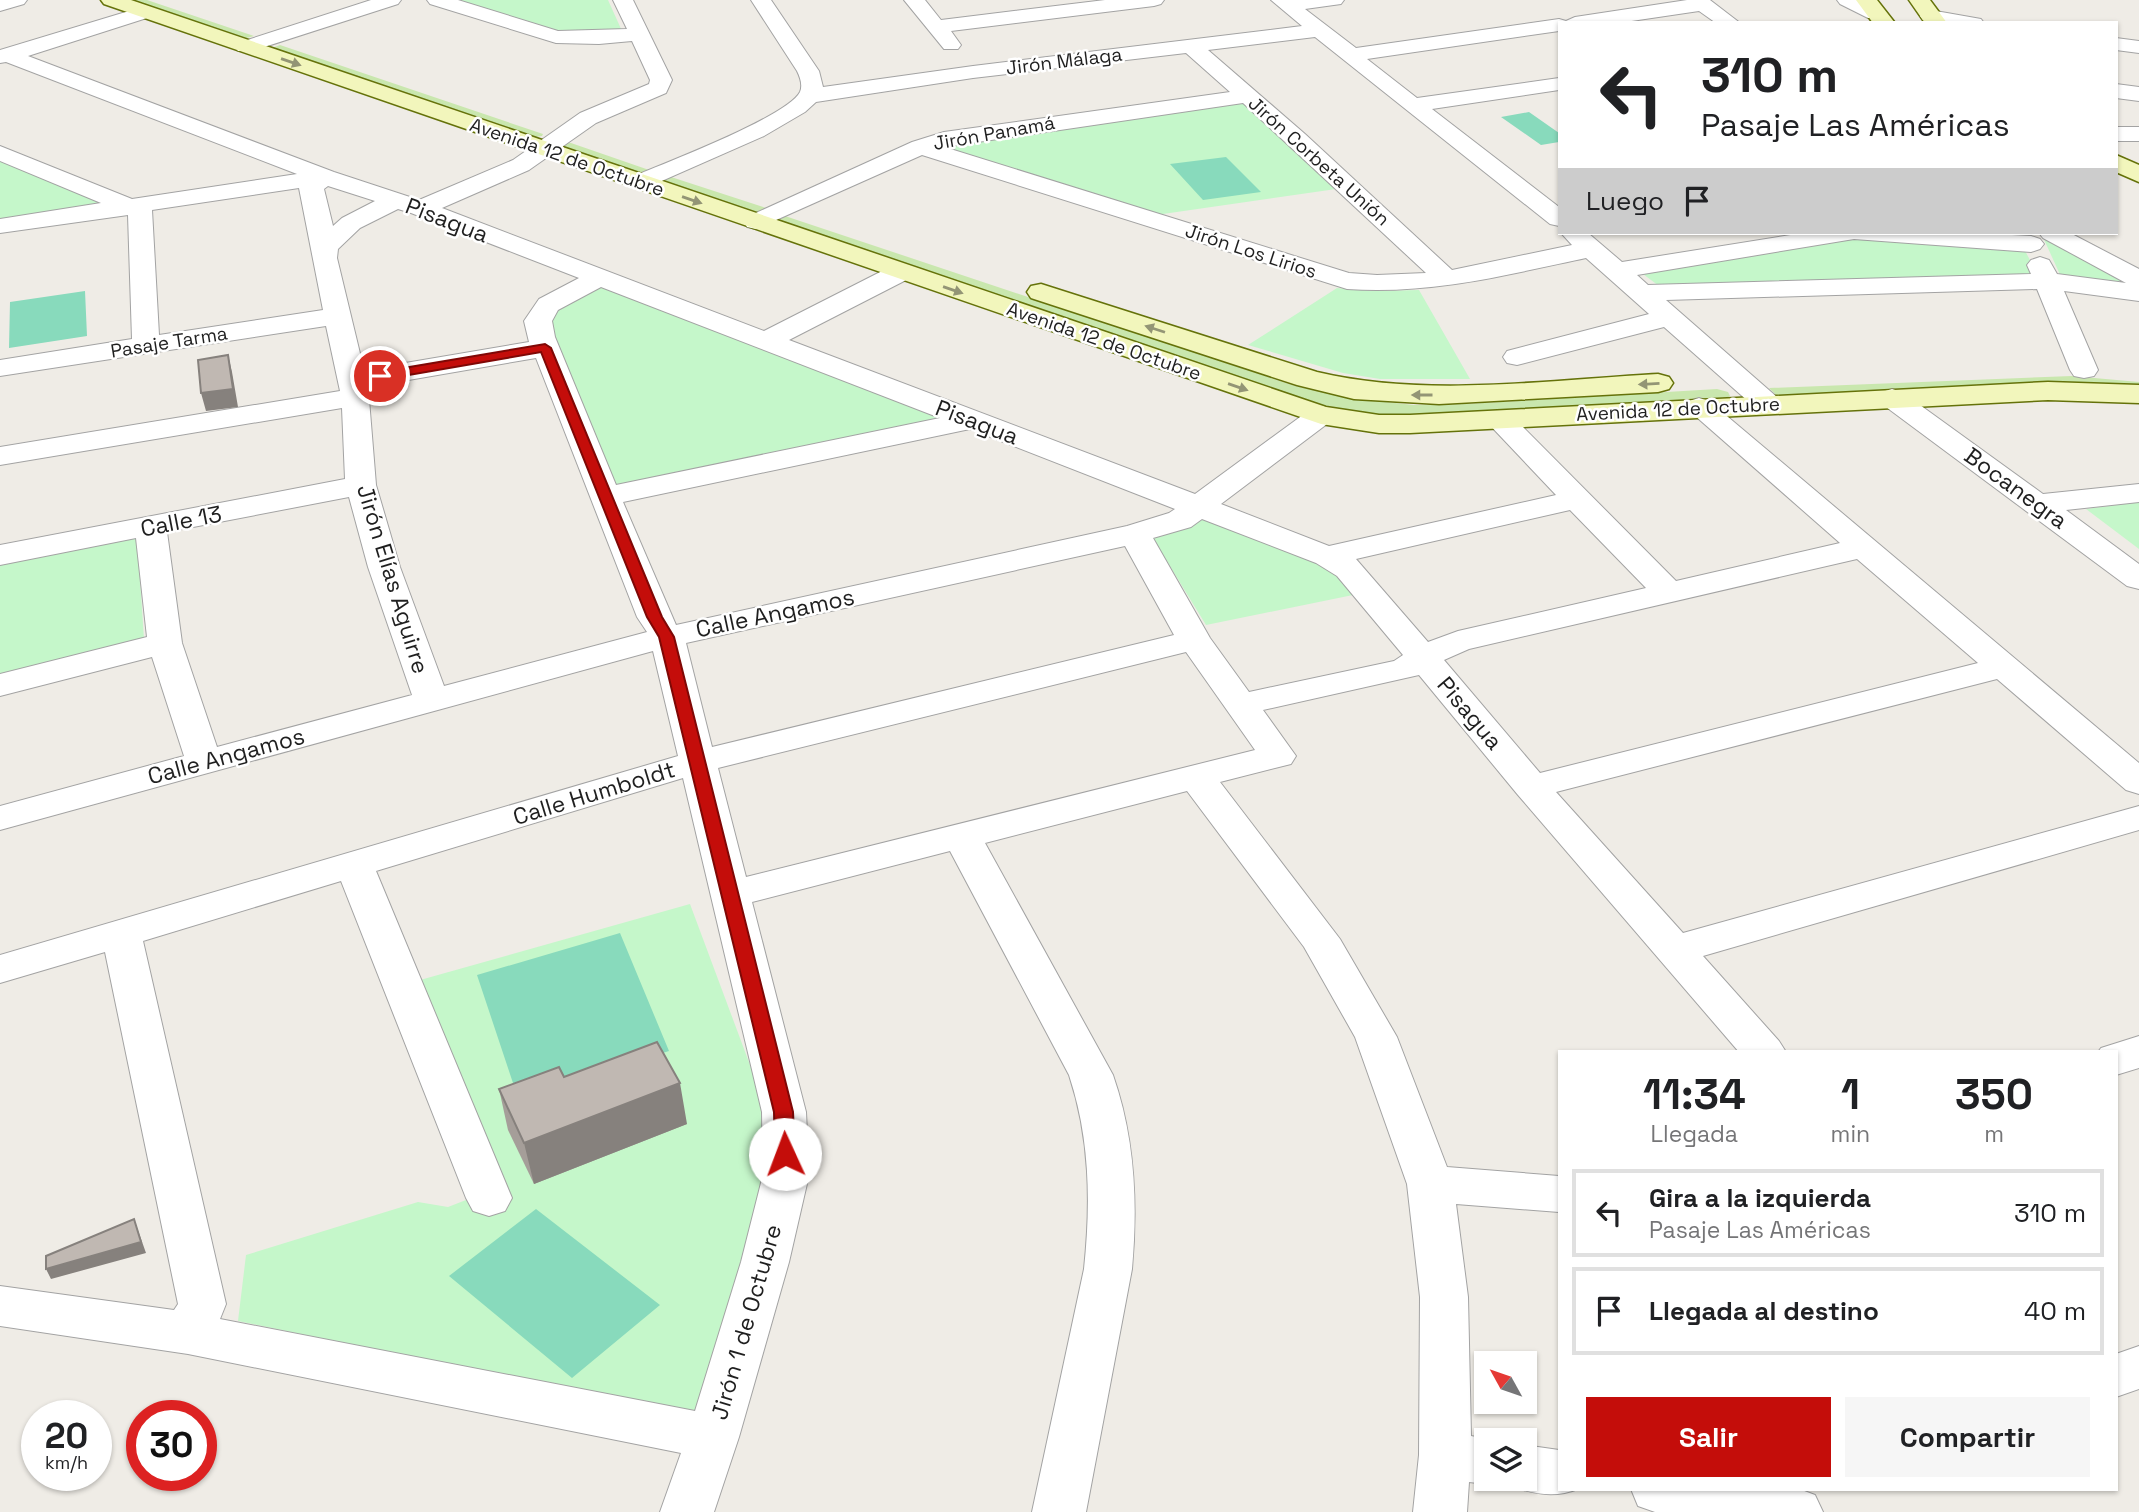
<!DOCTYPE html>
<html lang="es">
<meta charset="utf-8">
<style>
body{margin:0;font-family:"Space Grotesk",sans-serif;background:#f6f6f6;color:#202124;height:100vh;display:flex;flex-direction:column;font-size:26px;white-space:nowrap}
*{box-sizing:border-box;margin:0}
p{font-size:23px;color:#757577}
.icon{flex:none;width:38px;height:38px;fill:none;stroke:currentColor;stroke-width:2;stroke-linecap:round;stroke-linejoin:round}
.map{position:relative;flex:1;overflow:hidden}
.side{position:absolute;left:1558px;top:1050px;width:560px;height:441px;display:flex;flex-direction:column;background:#fff;border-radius:0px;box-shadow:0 2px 5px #0004}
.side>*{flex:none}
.top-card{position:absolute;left:1558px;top:21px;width:560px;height:214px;border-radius:0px;box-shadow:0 2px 5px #0004;background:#fff;color:#202124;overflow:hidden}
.needle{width:46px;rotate:310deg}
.fabs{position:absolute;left:1474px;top:1351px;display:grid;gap:14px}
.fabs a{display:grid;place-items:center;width:63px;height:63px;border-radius:0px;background:#fff;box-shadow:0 2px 5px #0004;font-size:35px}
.speed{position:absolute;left:21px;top:1400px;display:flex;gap:14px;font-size:35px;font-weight:700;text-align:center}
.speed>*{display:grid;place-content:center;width:91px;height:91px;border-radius:50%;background:#fff;box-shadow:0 2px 5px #0004;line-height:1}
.speed small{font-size:18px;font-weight:400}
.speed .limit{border:10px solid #d22;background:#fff;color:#111}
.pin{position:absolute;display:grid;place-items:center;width:60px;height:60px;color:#fff;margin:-30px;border:4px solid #fff;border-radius:50%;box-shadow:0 2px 7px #0007}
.me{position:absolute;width:77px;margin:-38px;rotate:358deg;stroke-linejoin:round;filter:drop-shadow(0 0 5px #0008)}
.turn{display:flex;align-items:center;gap:24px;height:147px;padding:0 28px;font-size:32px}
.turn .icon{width:91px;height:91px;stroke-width:2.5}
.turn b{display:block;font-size:49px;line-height:60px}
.then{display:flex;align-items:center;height:66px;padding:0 28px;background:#0003;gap:14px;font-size:26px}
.eta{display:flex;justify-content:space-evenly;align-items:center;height:119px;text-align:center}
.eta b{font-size:42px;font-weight:700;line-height:49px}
.action{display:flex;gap:14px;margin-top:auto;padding:14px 28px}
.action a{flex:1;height:80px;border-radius:0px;background:#c40d0a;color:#fff;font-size:28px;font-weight:700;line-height:80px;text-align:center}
.action a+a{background:#f6f6f6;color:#202124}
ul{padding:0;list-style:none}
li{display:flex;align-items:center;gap:21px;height:88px;margin:0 14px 10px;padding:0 14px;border:4px solid #e0e0e0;border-radius:0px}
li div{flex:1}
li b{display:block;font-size:26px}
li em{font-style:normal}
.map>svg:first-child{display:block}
</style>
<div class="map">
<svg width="2139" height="1512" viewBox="0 0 2139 1512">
<rect width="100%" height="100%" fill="#efece6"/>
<path fill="#c9e7ae" d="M129,0H147L254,36L243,39Z
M280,45L543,134L542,136L535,137L272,48Z
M566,143H571L652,171L642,174L562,147Z
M668,176L766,208L768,212L759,213L661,180Z
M785,216L1295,386L1349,398L1414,405L1466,404L1717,389L1728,392L1730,396L1724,399L1391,418L1323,407L776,220Z
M2072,376L2139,382V388L2077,383L1776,395L1769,388Z"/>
<path fill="#c5f7ca" d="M446,0H608L622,31L567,35Z
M1241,101L1343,188L1156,215L941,147Z
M0,161L108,206L0,220Z
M1860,235L2023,247L2038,275L1659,286L1639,271Z
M2042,235L2135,287L2062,279Z
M607,286L938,415L939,422L614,488L546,321C559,299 582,289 607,286Z
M1337,288L1376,291L1419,290L1470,379H1380L1343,373L1248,345Z
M2139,502V549L2086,509Z
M1208,512L1330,569L1353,595L1206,625L1152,537Z
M137,534L144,639L0,675V561Z
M690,904L769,1116L766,1211L699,1417L238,1321L246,1255L418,1202L448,1207L507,1184L413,982Z"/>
<path fill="#88dabc" d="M1529,112L1559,133V142L1541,145L1501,117Z
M1226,157L1261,192L1203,200L1170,164Z
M85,291L87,336L9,348L10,302Z
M620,933L669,1051L518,1098L477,975Z
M536,1209L660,1305L572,1378L449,1276Z"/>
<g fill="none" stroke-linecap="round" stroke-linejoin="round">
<g stroke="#a3a3a3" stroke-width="2">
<path id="minor" d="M0,0H27L24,4L0,11Z
M371,0H401L398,4L252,51H238L235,47L238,43Z
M427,0H458L558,31L627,29L613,0H633L672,80L666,93L596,123L529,170L442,208L764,331L892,266L901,264L910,266L914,272L910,278L789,340L1195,494L1311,409L1321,406L1331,409L1336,415L1331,421L1221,504L1329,546L1556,495L1485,420L1490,414L1500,411L1510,414L1676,581L1840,543L1685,407L1689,401L1699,398L1709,401L2139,763V794L2126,790L1997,679L1556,792L1683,933L2139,806V830L1703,956L1779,1041L1786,1052H1739L1518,795L1419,675L1263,710L1296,756L1291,764L1220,782L1340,939L1397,1037L1447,1167L1559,1176V1212L1456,1204L1468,1297L1471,1436L1492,1440H1486V1479H1500L1486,1484L1469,1482L1467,1512H1413L1419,1455L1420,1297L1407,1184L1355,1037L1304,947L1187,791L985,843L1113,1075C1135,1138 1138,1203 1132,1269L1086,1512H1032L1084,1269C1091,1203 1090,1138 1069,1075L950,851L752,902L806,1112L809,1175L789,1262L739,1437L714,1512H660L681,1453L188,1354L0,1326V1286L174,1310L178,1304L105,952L0,983V955L678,756L653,651L0,830V806L184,756L152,657L0,696V674L147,637L136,538L0,565V545L345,479L342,408L0,465V447L340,391L326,326L0,376V360L132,339L128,215L0,233V219L101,203L0,161V146L132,199L297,174L6,62L0,63V50L139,8H153L156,12L153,16L28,56L334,172L419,200L513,160L580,113L649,84L650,80L632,41L599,44L556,43L430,4ZM328,186L375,201L342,218L333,226L324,189ZM299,188L323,310L159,335L152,210ZM398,209L411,213L579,278L539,299L524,321L529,342L364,370L337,258L338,249L360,228ZM601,287L940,418L616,485L555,337L552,321L558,310ZM536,358L637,617L647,632L444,686L400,567L376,485L368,387ZM970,429L1175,509L1169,513L1127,526L676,625L623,502ZM349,497L368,567L412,695L217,747L182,643L167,532ZM1570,510L1646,588L1458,631L1428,642L1356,559ZM1202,519L1316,563L1337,576L1403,655L1394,661L1249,692L1210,638L1153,538L1191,527ZM1125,546L1174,635L712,747L686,643ZM1857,559L1978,663L1540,773L1444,660L1469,649ZM1186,652L1255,750L746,877L718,768ZM683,778L762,1112L763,1175L741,1262L695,1411L220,1319L226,1304L143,941L341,881L466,1198L473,1211L489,1216L505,1211L512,1198L376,871Z
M751,0H771L819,71L823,87L973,66L1302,26L1271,0H1344L1341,4L1305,9L1356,48L1559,19L1566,21L1575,17L1687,0H1710L1740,23H1716L1699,11L1618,23H1559V31L1367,59L1417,98L1559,78V90L1432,109L1559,207V226L1550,224L1315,37L1208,50L1305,134L1452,270L1572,245L1561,233H1588L1622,262L1803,233H1974L2031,236L2040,239L2044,244L2040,249L2031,252L1854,239L1637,275L1648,285L2031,274L2027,265L2031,260L2040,257L2049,260L2057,274L2126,283L2043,238L2039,233H2070L2139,269V301L2064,291L2098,370L2094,376L2084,378L2074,376L2070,370L2037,289L1666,300L1778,398L1782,404L1778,410L1768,413L1758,410L1664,327L1517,365L1507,363L1503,357L1507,351L1649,314L1586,258C1506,275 1429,295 1347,289L922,155L756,229L747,227L744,222L747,217L912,142L944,132L1230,92L1186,53L973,78L816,102L805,112L764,136L648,187L640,189L632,187L628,182L632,177C662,164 787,117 800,92C803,85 800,77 797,71ZM1243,103L1426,273L1377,275L1349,273L944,147Z
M904,0H925L941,20L1105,0H1164L1161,4L1154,6L951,31L961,45L958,49H944Z
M1837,0H1863L1885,14L1882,18H1868L1840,4Z
M1930,10L1981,19L1984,23L1923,20L1920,16L1923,12Z
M2116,38L2139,41V53L2116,50Z
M2116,84L2139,87V101L2116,98Z
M2116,127H2139V141H2116Z
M1892,389L1902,392L2043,494L2139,484V502L2066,510L2139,564V589L2127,586L1882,404L1878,398L1882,392Z
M2139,1036V1068L2116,1075V1052H2098L2101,1048Z
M2139,1346V1389L2116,1397V1354Z
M1524,1445L1559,1450V1489H1578C1553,1499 1530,1493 1505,1484L1503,1479H1524Z
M1631,1489H1799L1815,1495L1823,1512H1655L1638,1506Z"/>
</g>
<g stroke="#65720a" stroke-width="3">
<path id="secondary" d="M101,0H131L1326,407L1379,415H1410L2048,382L2139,385V403L2048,400L1410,433H1379L1321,424L104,4Z
M1856,0H1877L1895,23H1873Z
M1909,0H1930L1947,23H1925Z
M2116,155L2139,165V182L2116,172Z
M1041,284L1317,372C1426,398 1547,380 1658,374L1669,377L1673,383L1669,389L1658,392L1439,404L1354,399L1297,385L1031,298L1027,292L1031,286Z"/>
</g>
<use href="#minor" fill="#fff" fill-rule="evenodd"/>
<use href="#secondary" fill="#f2f6bc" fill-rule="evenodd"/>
</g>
<path fill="#a59e99" d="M564,1077L687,1124L534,1184L508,1130L499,1089Z"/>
<path fill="#86817d" d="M228,355L232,372L238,407L206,411L201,393Z
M680,1083L687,1124L534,1184L524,1143Z
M134,1219L146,1253L51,1279L46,1269Z"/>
<path fill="#c0b8b2" stroke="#86817d" stroke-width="2" d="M228,355L233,389L201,393L198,360Z
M657,1042L680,1083L524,1143L499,1089L559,1067L564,1077Z
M134,1219L141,1242L46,1269V1256Z"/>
<defs><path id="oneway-solid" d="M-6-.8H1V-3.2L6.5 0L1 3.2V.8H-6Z" transform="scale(1.75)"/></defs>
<g fill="#939575">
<use href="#oneway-solid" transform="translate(291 62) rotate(19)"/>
<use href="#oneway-solid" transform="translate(692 200) rotate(19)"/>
<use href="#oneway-solid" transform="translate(953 290) rotate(19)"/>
<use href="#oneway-solid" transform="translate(1155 329) rotate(-162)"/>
<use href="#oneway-solid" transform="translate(1649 384) rotate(177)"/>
<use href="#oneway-solid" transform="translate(1238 387) rotate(19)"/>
<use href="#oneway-solid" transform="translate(1422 395) rotate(180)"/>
</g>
<path fill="#c40d0a" stroke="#7f0806" stroke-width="2" d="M545,344L551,348L662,617L674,637L793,1112L795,1154L792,1159L785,1161L778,1159L775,1154L774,1112L659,637L647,617L541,352L380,380L374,376L380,372Z"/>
<g text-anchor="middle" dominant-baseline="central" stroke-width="5" stroke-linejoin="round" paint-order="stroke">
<g font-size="19" fill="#1f1f1f" stroke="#fff">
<text transform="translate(1064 61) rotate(-7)">Jirón Málaga</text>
<text transform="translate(994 133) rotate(-10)">Jirón Panamá</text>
<text transform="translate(567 157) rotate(19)">Avenida 12 de Octubre</text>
<text transform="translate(1319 161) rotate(42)">Jirón Corbeta Unión</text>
<text transform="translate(1251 251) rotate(18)">Jirón Los Lirios</text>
<text transform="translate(1104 341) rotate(19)">Avenida 12 de Octubre</text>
<text transform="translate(169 342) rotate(-9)">Pasaje Tarma</text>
<text transform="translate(1678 409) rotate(-3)">Avenida 12 de Octubre</text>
</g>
<g font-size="23" fill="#1f1f1f" stroke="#fff">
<text transform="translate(447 220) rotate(21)">Pisagua</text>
<text transform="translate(977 422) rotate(21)">Pisagua</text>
<text transform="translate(2016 488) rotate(36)">Bocanegra</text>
<text transform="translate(181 521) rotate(-11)">Calle 13</text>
<text transform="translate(393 579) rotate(73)">Jirón Elías Aguirre</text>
<text transform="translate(775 613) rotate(-12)">Calle Angamos</text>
<text transform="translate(1470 713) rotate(50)">Pisagua</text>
<text transform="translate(226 756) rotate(-15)">Calle Angamos</text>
<text transform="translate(594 793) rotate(-17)">Calle Humboldt</text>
<text transform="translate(746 1322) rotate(-74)">Jirón 1 de Octubre</text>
</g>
</g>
</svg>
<div class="fabs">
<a><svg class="needle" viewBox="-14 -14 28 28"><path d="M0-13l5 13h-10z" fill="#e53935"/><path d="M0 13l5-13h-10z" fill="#757577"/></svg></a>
<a><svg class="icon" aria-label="layers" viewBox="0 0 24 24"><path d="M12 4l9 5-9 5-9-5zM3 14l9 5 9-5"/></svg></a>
</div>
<div class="speed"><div>20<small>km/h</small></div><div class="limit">30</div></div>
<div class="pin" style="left:380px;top:376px;background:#d93025"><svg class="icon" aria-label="arrive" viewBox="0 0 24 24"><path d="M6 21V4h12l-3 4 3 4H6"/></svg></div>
<svg class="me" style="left:785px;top:1154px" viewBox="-20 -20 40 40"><circle r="19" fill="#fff"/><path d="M0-13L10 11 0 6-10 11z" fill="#c40d0a"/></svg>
<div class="top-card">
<div class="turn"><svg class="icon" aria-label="left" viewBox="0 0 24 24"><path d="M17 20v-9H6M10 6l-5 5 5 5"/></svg><div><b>310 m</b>Pasaje Las Américas</div></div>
<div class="then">Luego<svg class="icon" aria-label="arrive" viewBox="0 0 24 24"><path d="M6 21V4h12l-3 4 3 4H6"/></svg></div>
</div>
<section class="side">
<div class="eta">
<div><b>11:34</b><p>Llegada</p></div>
<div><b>1</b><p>min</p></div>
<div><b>350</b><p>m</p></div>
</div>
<ul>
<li><svg class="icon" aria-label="left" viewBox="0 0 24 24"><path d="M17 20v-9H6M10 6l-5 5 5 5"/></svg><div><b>Gira a la izquierda</b><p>Pasaje Las Américas</p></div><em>310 m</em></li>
<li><svg class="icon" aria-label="arrive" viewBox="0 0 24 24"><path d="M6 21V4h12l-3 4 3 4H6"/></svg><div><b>Llegada al destino</b></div><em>40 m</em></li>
</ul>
<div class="action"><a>Salir</a><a>Compartir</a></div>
</section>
</div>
